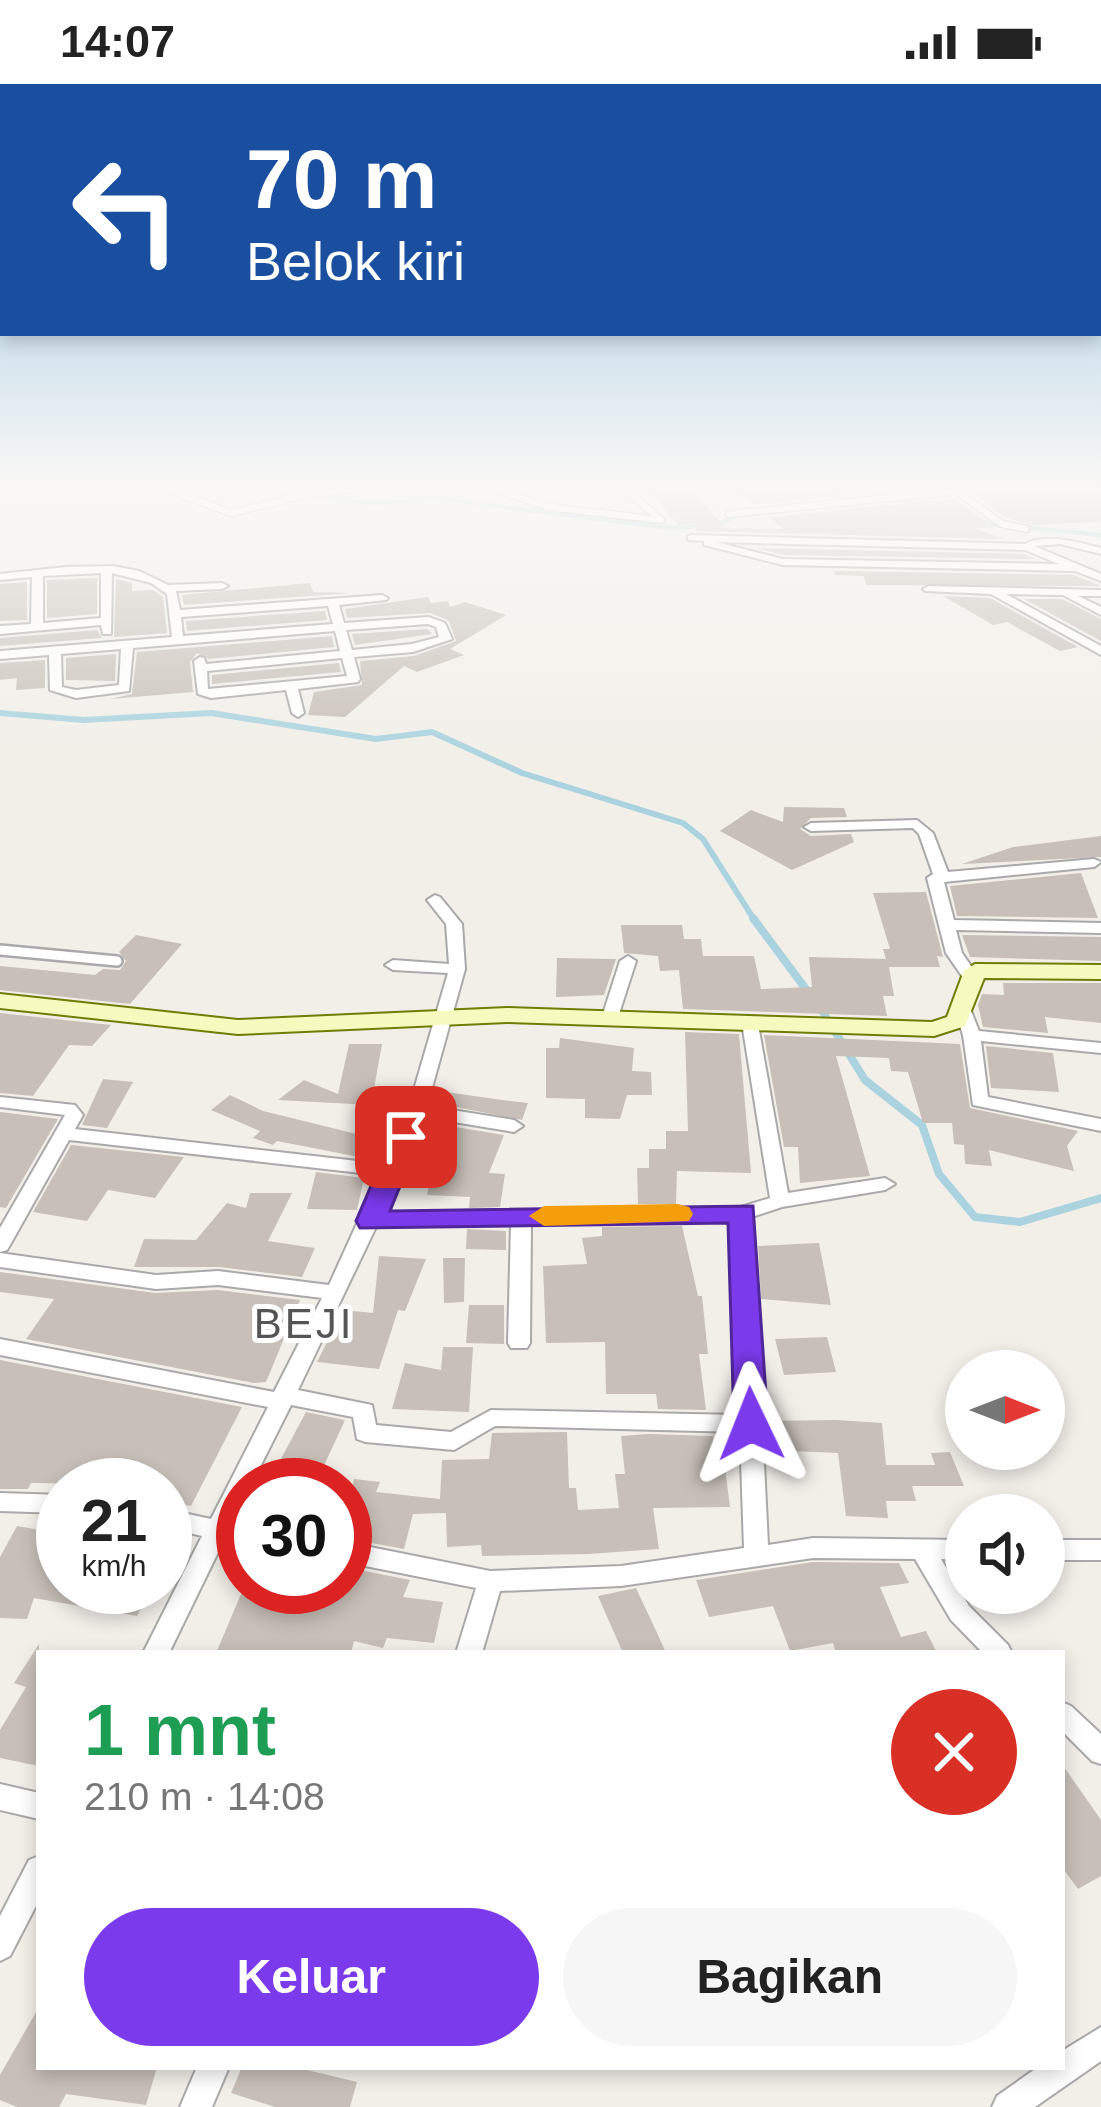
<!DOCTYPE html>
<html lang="id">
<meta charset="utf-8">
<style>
body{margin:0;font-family:Arial,sans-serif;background:#f6f6f6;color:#222;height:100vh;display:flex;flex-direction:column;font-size:45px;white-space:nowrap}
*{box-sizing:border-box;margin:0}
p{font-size:39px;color:#767676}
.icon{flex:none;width:66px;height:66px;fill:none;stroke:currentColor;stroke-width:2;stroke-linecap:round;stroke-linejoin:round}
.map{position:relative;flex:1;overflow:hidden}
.details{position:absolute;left:36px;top:1566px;width:1029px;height:420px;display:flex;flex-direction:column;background:#fff;border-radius:0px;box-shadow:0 6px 18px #0003}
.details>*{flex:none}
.top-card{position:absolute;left:0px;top:0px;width:1101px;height:252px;box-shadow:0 6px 18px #0003;background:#1a4fa0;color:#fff;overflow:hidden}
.needle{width:78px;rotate:90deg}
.fabs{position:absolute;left:945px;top:1266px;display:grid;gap:24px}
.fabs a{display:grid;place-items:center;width:120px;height:120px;border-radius:50%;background:#fff;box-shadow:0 6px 18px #0003;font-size:60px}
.speed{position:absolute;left:36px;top:1374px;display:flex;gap:24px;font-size:60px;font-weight:700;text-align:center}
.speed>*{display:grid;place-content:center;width:156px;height:156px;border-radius:50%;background:#fff;box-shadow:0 6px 18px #0003;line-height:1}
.speed small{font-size:30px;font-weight:400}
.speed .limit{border:18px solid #d22;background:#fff;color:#111}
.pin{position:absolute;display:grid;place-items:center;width:102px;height:102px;color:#fff;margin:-51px;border-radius:24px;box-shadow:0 6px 18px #0006}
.me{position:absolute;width:132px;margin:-66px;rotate:358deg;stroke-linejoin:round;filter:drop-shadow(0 0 9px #0008)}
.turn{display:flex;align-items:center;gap:42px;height:252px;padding:0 48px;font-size:54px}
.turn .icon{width:156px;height:156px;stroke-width:2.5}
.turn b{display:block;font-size:84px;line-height:102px}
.round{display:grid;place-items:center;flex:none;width:126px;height:126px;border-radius:63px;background:#f6f6f6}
.headline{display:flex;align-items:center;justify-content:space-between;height:204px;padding:0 48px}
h1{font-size:72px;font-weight:800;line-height:90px;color:#1e9e55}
.cta{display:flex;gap:24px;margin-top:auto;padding:24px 48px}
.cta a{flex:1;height:138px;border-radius:72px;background:#7c3aed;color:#fff;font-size:48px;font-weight:800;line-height:138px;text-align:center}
.cta a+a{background:#f6f6f6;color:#222}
.status{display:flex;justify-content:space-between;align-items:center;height:84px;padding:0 60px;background:#fff;direction:ltr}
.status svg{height:33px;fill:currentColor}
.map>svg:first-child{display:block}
</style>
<div class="status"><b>14:07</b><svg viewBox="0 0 49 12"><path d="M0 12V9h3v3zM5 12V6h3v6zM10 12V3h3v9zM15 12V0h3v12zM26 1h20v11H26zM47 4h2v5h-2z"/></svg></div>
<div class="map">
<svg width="1101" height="2023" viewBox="0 0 1101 2023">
<rect width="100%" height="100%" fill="#f2efe9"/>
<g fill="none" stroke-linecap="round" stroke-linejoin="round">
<path stroke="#aad3df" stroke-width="4.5" d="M202,401L376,419L433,414L671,444L717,441L739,431
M891,416L924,420
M984,439L1101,451"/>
<path stroke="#aad3df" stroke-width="6" d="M0,629L84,636L211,629L376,655L432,648L522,689L683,739L703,755L755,837"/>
<path stroke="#aad3df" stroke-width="8" d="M753,834L808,908
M821,925L865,996L922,1041L939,1090L975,1133L1020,1138L1101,1114"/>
</g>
<path fill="#c7bfb8" d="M645,401H688L725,444L783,445L770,433L954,415L994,443L974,444L1004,455L696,447V439L678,441Z
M730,401H845V411L753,420Z
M972,401H1101V438L1033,441L1005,433L974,410L987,409Z
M756,464L1024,470L1035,475L784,471Z
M834,487L1074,491L1101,502L866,501L864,492L835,491Z
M97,494V530L47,534V496Z
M116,495L132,499V507L153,506L163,513L167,549L114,553Z
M27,498V536L0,537V500Z
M310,499L313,508L352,509L184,521L182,511Z
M943,512L990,514L1078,563L1060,567L1007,538L993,541Z
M428,513L431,519L448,517L450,523L465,518L506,531L450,565L464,571L417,588L404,582L345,633L308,631L314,608L362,601L360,577L414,572L456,557L449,537L431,529L347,534L345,525Z
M1024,515H1062L1101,535V557Z
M325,527L327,536L187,547L186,537Z
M427,545L433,550L355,561L352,550Z
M97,546L102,554L0,562V554Z
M332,552L334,563L209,575L197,569L190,578L193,608L110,615L132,610L137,568Z
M116,570L115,597L66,596V574Z
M45,576V604L16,606L17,594L0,596V579Z
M339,579L341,588L212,600V591Z
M784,723L844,724L847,733L811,734L800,745L811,752L851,750L854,758L792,786L720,747L751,726L783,738Z
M1101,752V773L962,780L1013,763Z
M1081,789L1098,834L957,832L950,802Z
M926,808L943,873L937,872L940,883H889L894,912H883L887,932L683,925L679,886L660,887L658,872L624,869L621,841H682L684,855H701L703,872H754L761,905L812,903L809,873L886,875L883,865H890L873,809Z
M136,851L182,860L130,920L0,906V882L95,891L103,885L120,886L126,877L119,868Z
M962,851L1101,853V877L970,873Z
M557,874L616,875L604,911L556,913Z
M1003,899H1101V939L1045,933L1048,949L983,943L978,921L982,910L1004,911Z
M0,929L111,941L92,962L69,961L33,1012L0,1009Z
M685,948L739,950L751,1089L677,1087L676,1120H638L637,1084H649V1065H666V1047H688Z
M764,951L960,960L970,1024L1078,1047L1067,1062L1074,1087L989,1066L992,1082L965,1080L964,1061L954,1060L952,1039H923L908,988L891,987L889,974L836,972L870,1092L800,1099L798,1063H784Z
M560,954L634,964L632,987L651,988L652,1011H627L620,1035L585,1034V1015L546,1014V964H559Z
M349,960H382L371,1021L278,1016L304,996L338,1010Z
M986,962L1053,969L1059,1008L991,1004Z
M103,995L133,998L107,1044L82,1041Z
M446,1008L502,1016L528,1019L522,1036L441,1020Z
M230,1011L263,1027L373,1054L359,1073L277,1057L273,1061L253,1054L260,1047L211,1026Z
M0,1028L58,1035L6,1124L0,1123Z
M426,1038L504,1051L489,1089L505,1090L500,1123L469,1124L470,1113L427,1111L433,1082L410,1080Z
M71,1061L184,1073L155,1114L108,1106L87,1137L33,1128Z
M316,1088L364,1094L357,1126L307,1125Z
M250,1109H292L268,1157L315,1164L302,1193L219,1183H134L144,1155L196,1156L227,1119L246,1124Z
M682,1142L698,1212H702L708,1270H699L706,1326L658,1325L656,1310H606L605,1258L546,1259L543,1182L587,1180L582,1154L602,1152V1143Z
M467,1145L506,1147V1166L466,1165Z
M819,1159L831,1221L761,1215L758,1162Z
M379,1172L426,1175L405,1227L398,1226L379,1285L317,1278L343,1226L373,1229Z
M443,1174H465L464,1218L444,1219Z
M0,1188L155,1209L218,1206L300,1216L266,1298L254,1299L26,1255L54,1215L0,1208Z
M469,1221H504V1260L466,1259Z
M827,1253L836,1288L784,1291L775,1255Z
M443,1263H473L469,1328L392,1325L405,1279L441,1286Z
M0,1276L242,1323L191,1422L165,1417V1401L31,1399L28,1405H0Z
M306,1328L345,1336L315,1401H267Z
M836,1336L882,1339L886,1381H935L931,1369L950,1368L964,1402H912L916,1417H886L888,1434L846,1432L838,1369L770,1366L768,1337Z
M567,1348L569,1404H576L578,1426L619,1424L615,1390H625L621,1352L648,1350L713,1352L715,1377H724L730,1423L653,1424L659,1465L588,1470L482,1472L481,1461L447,1463L446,1429L413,1430L404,1465L366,1458L370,1444L345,1440L354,1395L380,1398L376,1408L440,1415L442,1376L489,1375L492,1349Z
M17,1442L63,1450V1503H152L137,1532L34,1514L27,1535L0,1534V1473Z
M813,1478L899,1479L909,1499L880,1503L901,1553L926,1547L937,1569H836L833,1559L790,1567L773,1522L709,1533L696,1496Z
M345,1483L410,1496L403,1513L443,1518L434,1559L387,1554L383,1564L354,1557L351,1569H216L244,1503H345Z
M636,1504L658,1551L666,1569H623L598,1512Z
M39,1560V1682L0,1674V1646L26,1603L14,1599Z
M1062,1680L1101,1736V1792L1078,1805L1062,1783Z
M39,1923V1983H157L146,2021L66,2010L59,2023H17L0,2016V1991Z
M242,1983H295L357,1998L350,2023H275L231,2009Z"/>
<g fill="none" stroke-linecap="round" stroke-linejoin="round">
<g stroke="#a9a9a9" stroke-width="9">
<path id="lane-far1" d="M156,401L231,429L308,410L393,401
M482,401L548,423L661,436
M620,401L661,436
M948,401L1002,440L1026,445
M729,430L958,407"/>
</g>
<g stroke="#a9a9a9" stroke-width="14">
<path id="lane" d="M0,866L117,877"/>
</g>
<g stroke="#a9a9a9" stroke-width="4">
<path id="street" d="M692,451L1025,460C1048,449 1076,458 1101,464V470L1060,460L1034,462L1101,490V497L1075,487L783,481L704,461V457L688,456V452ZM716,458L1025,466L1059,480L783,475Z
M113,482L139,487L168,501L222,499L228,502L222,505L176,507L180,526L382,511L388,514L386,516L339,521L344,539L429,533L445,539L452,555L413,568L354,573L360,595L358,598L298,605L304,629L298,633L292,629L286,606L211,614L198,610L194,577L200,573L204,574L206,580L340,567L335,547L133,564L129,607L76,614L50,606L49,571L0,575V567L172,553L167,510L151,499L112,489L111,550H103L101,541L0,550V542L31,540L32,493L0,496V490L66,483ZM101,489V534L43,539V492ZM328,522L333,540L183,552L181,533ZM428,540L436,543L439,553L412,560L352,566L346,546ZM121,565L119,601L76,606L62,603L61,570ZM342,574L347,592L208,605L207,587Z
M929,502L1101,506V512H1078L1101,523V531L1063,511L1006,510L1101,562V571L991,510L925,507L923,505Z
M917,736L933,749L948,788L1094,775L1101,778L1094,783L944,798L954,836L1101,839V849L956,846L962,869L978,892L970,897L964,895L946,869L927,794L933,790L919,750L913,744L811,747L804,743L811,739Z
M435,811L440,813L462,840L465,885L427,1022L514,1036L523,1042L514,1048L423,1033L401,1085L403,1087L381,1130L741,1123L770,1114L742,939L751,934L757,935L788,1109L885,1094L895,1100L885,1106L782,1123L752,1133L768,1461L813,1454L966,1456V1476L941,1475L969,1522L1008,1561L1012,1569H983L951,1536L915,1475L813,1474L621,1502L500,1507L482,1569H456L476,1504L345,1478V1458L490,1487L621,1482L744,1464L740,1348L495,1342L454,1366L365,1358L357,1355L353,1333L291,1321L251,1401H243V1418L233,1439L243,1441V1461L224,1456L169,1569H143L202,1452L165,1443V1425L211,1435L268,1323L0,1271V1255L274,1308L322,1214L218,1201L156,1205L0,1183V1169L156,1191L218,1187L329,1201L379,1091L69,1056L10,1161L7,1166L0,1168V1144L65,1031L0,1023V1013L75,1021L83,1031L75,1045L384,1080L408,1026L448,889L393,886L385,881L393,876L449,880L446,840L427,816ZM732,1136L739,1331L491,1326L451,1348L376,1341L372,1321L298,1306L376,1143L511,1140L508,1259L511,1264H527L530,1259L531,1140Z
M628,872L636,877L618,933L616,937H604L602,933L620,877Z
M963,922L971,927L979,947L1101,959V969L981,957L988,1013L1101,1035V1047L973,1021L963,951L955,927Z
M0,1409L63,1411V1429L0,1427Z
M1044,1456H1101V1476H1044Z
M1062,1618L1071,1622L1101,1650V1680L1092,1677L1062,1647Z
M0,1700L39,1709V1735L0,1726Z
M39,1772V1816L10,1872L0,1877V1832L29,1776Z
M1101,1943V1977L1035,2023H992L997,2012L1038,1983H1062V1967Z
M197,1983H229L212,2023H180Z"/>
</g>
<g stroke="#707d05" stroke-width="4">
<path id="secondary" d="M975,880L1101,881V895L984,894L965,942L934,952L507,938L238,950L0,924V910L238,936L507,924L932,938L947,933L964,887Z"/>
</g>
<use href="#lane-far1" stroke="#fff" stroke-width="6"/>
<use href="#lane" stroke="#fff" stroke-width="9"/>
<use href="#street" fill="#fff" fill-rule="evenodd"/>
<use href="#secondary" fill="#f7fabf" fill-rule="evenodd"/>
</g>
<linearGradient id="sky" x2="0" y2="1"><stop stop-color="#8fc0e4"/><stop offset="0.59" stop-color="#f9f8f5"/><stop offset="1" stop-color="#f9f8f5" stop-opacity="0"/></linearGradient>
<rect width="1101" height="684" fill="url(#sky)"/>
<path fill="#7c3aed" stroke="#51269a" stroke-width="3" d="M406,1044L420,1053L390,1127L753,1122L768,1340L763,1349H739L734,1340L728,1139L360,1144L356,1137L392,1053Z"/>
<path fill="#f59e0b" d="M678,1120L689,1123L693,1130L689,1137L544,1142L529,1132L544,1122Z"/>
<g text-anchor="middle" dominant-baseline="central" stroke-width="10" stroke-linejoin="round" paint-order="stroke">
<g font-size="42" letter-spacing="3" fill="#555" stroke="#fff">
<text x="304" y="1239">BEJI</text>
</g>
</g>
</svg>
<div class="fabs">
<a><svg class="needle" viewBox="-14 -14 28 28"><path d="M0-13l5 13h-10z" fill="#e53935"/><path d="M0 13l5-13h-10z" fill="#767676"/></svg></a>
<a><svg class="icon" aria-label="sound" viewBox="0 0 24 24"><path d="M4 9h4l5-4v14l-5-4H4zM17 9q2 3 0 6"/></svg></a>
</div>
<div class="speed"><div>21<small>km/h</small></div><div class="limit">30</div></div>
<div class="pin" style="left:406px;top:1053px;background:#d93025"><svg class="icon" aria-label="arrive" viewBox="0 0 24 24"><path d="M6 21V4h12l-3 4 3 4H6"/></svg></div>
<svg class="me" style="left:751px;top:1340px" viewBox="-20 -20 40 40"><path d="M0-17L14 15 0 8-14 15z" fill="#7c3aed" stroke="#fff" stroke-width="4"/></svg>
<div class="top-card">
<div class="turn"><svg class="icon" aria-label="left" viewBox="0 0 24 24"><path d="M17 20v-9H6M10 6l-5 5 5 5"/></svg><div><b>70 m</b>Belok kiri</div></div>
</div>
<section class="details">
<div class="headline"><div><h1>1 mnt</h1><p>210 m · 14:08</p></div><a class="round" style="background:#d93025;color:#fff"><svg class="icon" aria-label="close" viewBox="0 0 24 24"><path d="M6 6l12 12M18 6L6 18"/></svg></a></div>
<div class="cta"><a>Keluar</a><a>Bagikan</a></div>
</section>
</div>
